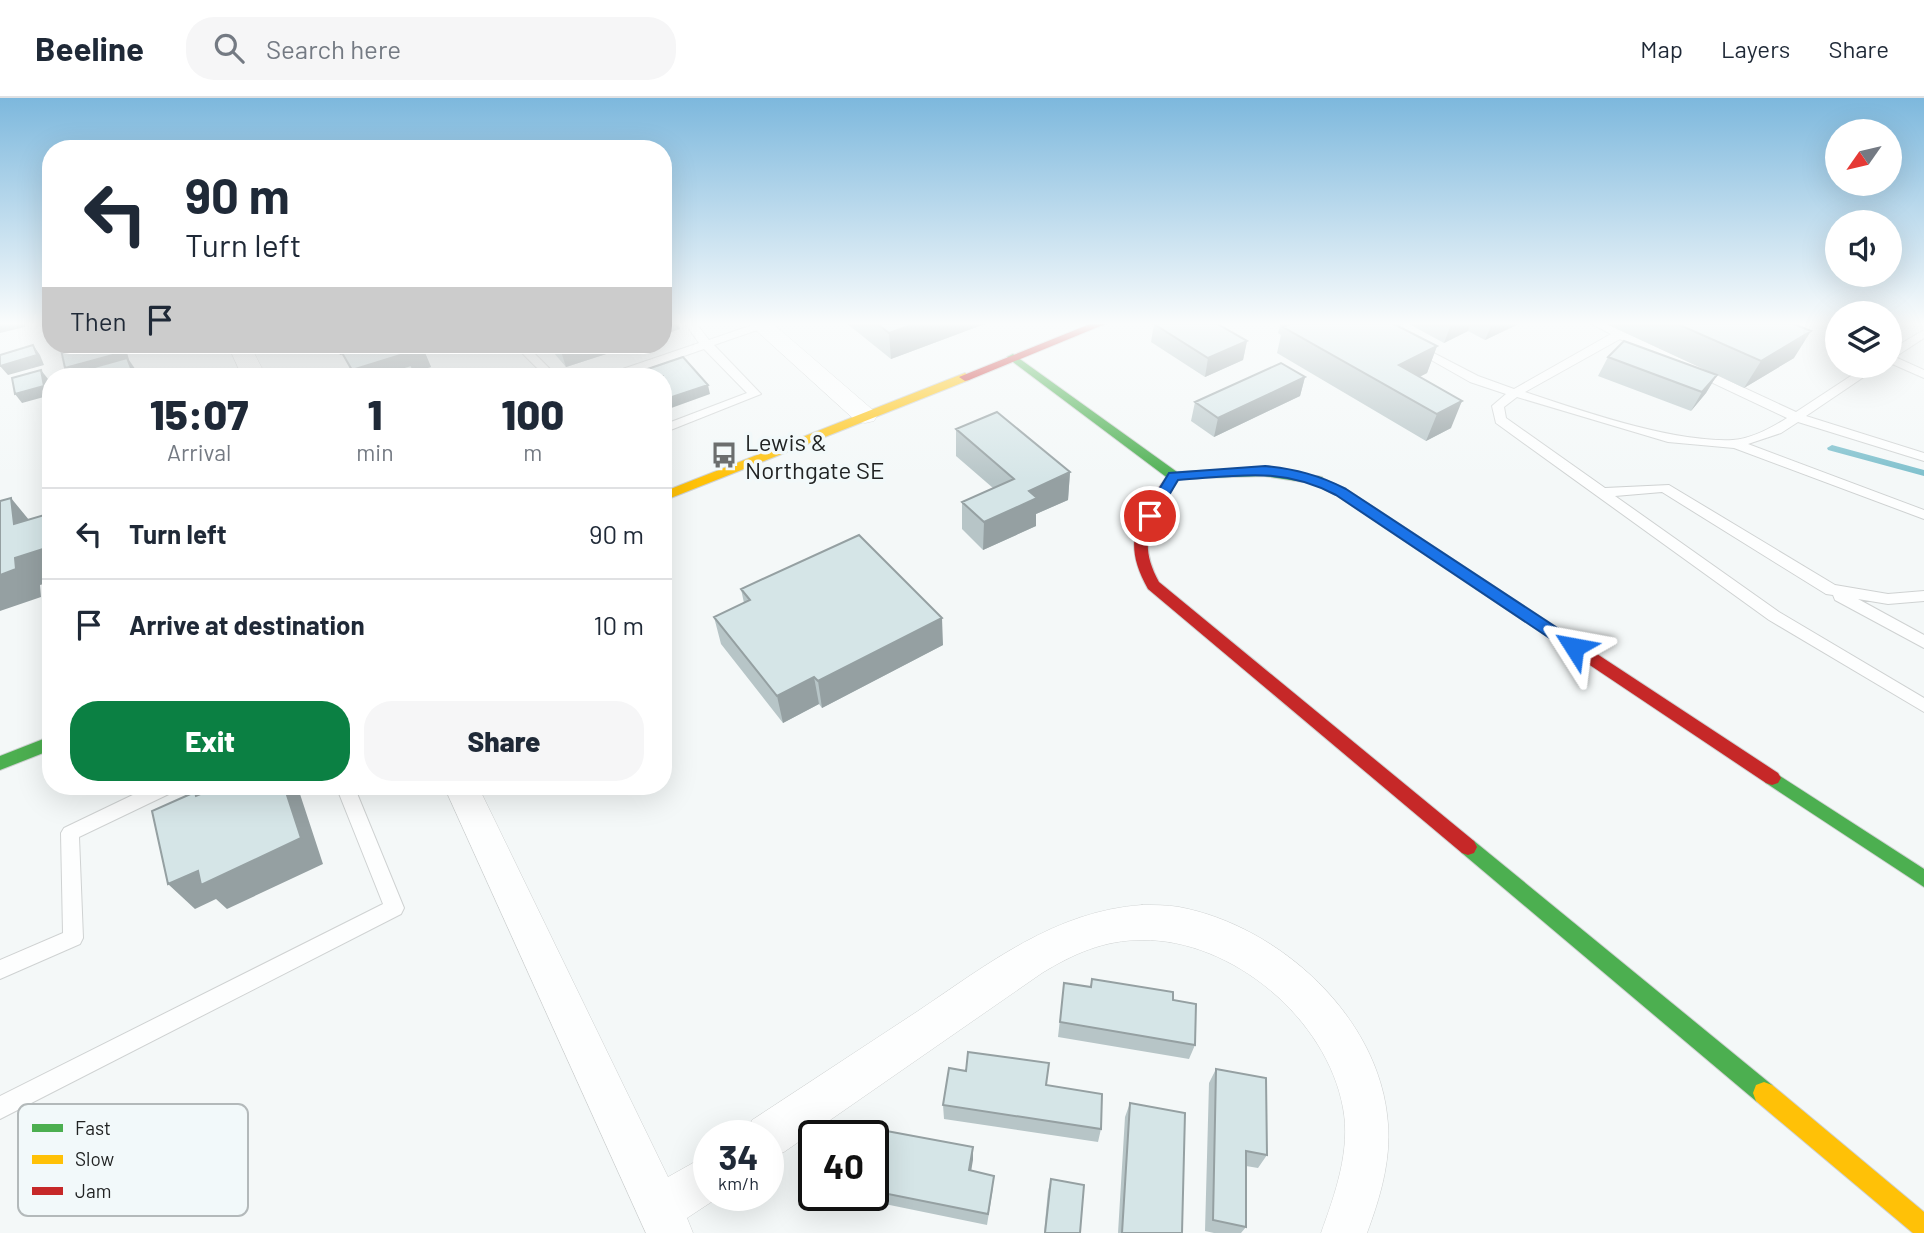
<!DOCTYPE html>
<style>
body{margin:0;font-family:Barlow,sans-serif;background:#f6f6f7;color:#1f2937;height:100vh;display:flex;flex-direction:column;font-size:26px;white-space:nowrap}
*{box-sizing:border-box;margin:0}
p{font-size:23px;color:#747a83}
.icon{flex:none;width:38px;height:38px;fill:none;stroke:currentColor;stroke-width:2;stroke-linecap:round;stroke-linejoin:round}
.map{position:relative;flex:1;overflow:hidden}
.side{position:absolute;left:42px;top:270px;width:630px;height:427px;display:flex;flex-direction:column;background:#fff;border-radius:28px;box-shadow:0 7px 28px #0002}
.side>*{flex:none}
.top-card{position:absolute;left:42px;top:42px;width:630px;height:214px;border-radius:28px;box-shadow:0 7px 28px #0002;background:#fff;color:#1f2937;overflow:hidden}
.needle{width:46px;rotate:236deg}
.tools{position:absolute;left:1825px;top:21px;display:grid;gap:14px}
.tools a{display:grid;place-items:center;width:77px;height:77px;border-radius:50%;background:#fff;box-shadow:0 7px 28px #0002;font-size:35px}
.speed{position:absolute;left:693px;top:1022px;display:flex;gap:14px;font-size:35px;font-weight:700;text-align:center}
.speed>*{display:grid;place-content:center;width:91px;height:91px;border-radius:50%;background:#fff;box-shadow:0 7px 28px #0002;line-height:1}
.speed small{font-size:18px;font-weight:400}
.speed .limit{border:4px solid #111;border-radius:10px;background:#fff;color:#111}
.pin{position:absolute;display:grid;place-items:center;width:60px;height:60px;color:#fff;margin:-30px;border:4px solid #fff;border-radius:50%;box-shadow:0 2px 7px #0007}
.me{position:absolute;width:77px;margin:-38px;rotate:304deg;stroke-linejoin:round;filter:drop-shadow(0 0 5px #0008)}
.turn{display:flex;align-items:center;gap:24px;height:147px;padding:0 28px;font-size:32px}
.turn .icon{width:91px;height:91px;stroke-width:2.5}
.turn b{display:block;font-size:49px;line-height:60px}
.then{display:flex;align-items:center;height:66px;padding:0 28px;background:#0003;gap:14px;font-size:26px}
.eta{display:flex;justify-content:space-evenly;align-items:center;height:119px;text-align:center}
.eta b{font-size:42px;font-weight:800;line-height:49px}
.primary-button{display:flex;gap:14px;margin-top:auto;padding:14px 28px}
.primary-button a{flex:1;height:80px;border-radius:28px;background:#0b8043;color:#fff;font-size:28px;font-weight:800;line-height:80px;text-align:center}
.primary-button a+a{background:#f6f6f7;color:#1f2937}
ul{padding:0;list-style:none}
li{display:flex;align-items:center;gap:21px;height:91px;padding:0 28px;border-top:2px solid #e0e1e3}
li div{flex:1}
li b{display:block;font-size:26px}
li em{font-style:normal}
header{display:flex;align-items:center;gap:42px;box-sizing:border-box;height:98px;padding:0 35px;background:#fff;border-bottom:2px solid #e0e1e3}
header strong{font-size:33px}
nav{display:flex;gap:38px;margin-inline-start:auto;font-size:24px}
.search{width:490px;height:63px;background:#f6f6f7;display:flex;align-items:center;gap:18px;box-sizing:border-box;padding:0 24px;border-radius:28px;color:#747a83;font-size:26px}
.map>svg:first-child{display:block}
</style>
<header>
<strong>Beeline</strong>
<div class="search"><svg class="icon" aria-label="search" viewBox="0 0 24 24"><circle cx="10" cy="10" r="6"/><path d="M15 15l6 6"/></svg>Search here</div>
<nav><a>Map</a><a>Layers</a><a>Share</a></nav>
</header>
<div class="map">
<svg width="1924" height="1135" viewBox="0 0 1924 1135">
<rect width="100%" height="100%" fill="#f4f8f8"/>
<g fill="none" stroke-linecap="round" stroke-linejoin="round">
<path fill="#7cbfcc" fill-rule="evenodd" d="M1832,347L1924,372V378L1828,352L1827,350Z"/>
<g stroke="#cfd2d2" stroke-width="2">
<path id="lane" d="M684,224H695L709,242L758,225H766V229L714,247L761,296L663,335V327L747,295L704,251L626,278H609L611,275L699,245Z
M1588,224H1602L1796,314L1866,268H1880L1806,318L1924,355V363L1798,324L1781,335L1748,346L1924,412V421L1734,350L1668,344L1517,299L1504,309L1506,320L1605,390L1669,387L1835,487L1888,496L1924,493V503L1888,506L1858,501L1924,537V550L1835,502L1833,497L1826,496L1662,394L1615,398L1779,514L1924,600V614L1769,522L1496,325L1492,308L1506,296L1470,284L1410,250L1420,248L1478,278L1514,291L1611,236ZM1620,241L1787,320C1773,329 1751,341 1733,342C1674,345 1582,313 1525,294Z
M1924,232V240L1895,259L1924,272V280L1890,265V252Z
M514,247H526L557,278H545Z
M137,688H178L175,693L79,739L83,840L80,846L0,881V862L63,835L61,735L64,730L139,694Z
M336,688H354L404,810L401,816L0,1021V998L383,806Z"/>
</g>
<g stroke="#cfd2d2" stroke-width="1">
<path id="street" d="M747,224H771L874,313L877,318L874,323L865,325L856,323Z
M228,247H250L266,278H242Z
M444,688H478L668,1079L709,1056V1097H722L687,1120L693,1135H646Z
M1142,807C1154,807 1167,807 1179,809C1280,828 1381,920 1388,1026C1391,1063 1380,1100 1367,1135H1321C1335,1096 1351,1052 1343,1010C1327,921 1232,841 1142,842C1104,842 1073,856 1042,875L784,1054L768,1060V1038H746L752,1022C807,986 863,949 918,913C988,866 1055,813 1142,807Z"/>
</g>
<g stroke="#cfd2d2" stroke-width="2">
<path id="fast" d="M1013,256L1177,374L1264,370L1322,379L1324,382L1317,386L1264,378L1169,381L1009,261L1007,259Z
M51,638V652L0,672V658Z
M1772,673L1924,771V789L1766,685L1763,680L1766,675Z
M1468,741L1474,743L1772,987L1775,995L1772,1003L1764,1006L1756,1003L1462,755L1459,749L1462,743Z"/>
</g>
<g stroke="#cfd2d2" stroke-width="2">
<path id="slow" d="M965,275L971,279L969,282L663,403V394Z
M1764,984L1772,987L1924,1114V1135H1913L1756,1003L1753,995L1756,987Z"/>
</g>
<g stroke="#cfd2d2" stroke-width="2">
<path id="jam" d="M1095,224H1110L969,282L965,283L959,279Z
M1174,374L1181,378C1155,416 1134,439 1159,484L1474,743L1477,749L1474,755L1468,757L1462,755L1148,491C1119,440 1140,417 1169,375Z
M1317,378L1346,391L1778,675L1781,680L1778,685L1772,687L1766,685L1336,397L1312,385L1310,382Z"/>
</g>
<use href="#lane" fill="#fdfefe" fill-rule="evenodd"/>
<use href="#street" fill="#fdfefe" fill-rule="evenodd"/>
<use href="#fast" fill="#4caf50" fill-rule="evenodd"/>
<use href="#slow" fill="#ffc107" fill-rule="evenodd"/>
<use href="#jam" fill="#c62828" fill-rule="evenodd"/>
</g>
<path fill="#b7c5c7" d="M845,224H990L891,261Z
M1281,224H1523L1485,242L1468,233L1444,245L1407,225L1399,228L1437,248L1427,275L1419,279L1451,330L1426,343L1277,255L1281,237L1278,235Z
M1602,224H1789L1794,260L1744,290L1717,277L1706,295L1691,313L1598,278L1608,259L1708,273Z
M1154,226L1247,243L1243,262L1205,279L1151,244Z
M335,247L423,250L431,269L415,274L417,278H354L343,257H340Z
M547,247H634L566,269Z
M1305,279L1300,298L1214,339L1191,323L1195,304Z
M956,331L1070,374L1068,402L1036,416V428L983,452L962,431V404L993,390L956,358Z
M741,491L943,547L822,610L819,606L783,625L721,546L714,519L744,505Z
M1092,881L1173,902L1195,947L1189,961L1058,939L1064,885L1090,889Z
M1216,971L1267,1057L1258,1070L1246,1068V1129L1241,1135H1214L1205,1133L1209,985Z
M1046,987L1101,1031L1098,1044L944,1021L943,1007Z
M1130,1005L1182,1135H1118L1125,1019Z
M873,1038L973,1049L971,1073L993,1090L987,1127L841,1097H873Z
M1051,1081L1080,1135H1044L1048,1093Z"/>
<path fill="#95a0a2" d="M0,224H24L25,229L0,235Z
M663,224H678L680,231L663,237Z
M920,224H990L891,261L889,235Z
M1399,224H1407L1397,229Z
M1452,224H1472L1468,233L1444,245Z
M1493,224H1523L1485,242Z
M1811,233L1794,260L1744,290L1761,263Z
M1247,243L1243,262L1205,279L1208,260Z
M33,247L40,257L44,267L8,277L0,268Z
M117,247H123L126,250L129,262L140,278H71L65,270Z
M340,247H376L340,257L336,248Z
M559,247H634L566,269Z
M1437,248L1427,275L1394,292L1399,267Z
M423,250L431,269L400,278H355L352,272Z
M41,272L48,281L51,297L22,305L15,296Z
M1717,277L1706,295L1691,313L1702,294Z
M1305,279L1300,298L1214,339L1218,320Z
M708,287L710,296L663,313V302Z
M1462,303L1451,330L1426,343L1437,316Z
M1070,374L1068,402L1036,416V428L983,452L984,424L1029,393Z
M11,400L34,428L51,451V484L40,487L41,499L0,513V477L15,460L14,426Z
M942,520L943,547L822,610L818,583Z
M814,579L819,606L783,625L777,598Z
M284,688H296L298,690L323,766L227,811L216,801L195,811L168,786Z
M973,1049V1062L969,1085V1072Z"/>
<path fill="#d5e5e7" stroke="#95a0a2" stroke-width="2" d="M875,224H920L889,235Z
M1160,224H1214L1247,243L1208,260L1154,226Z
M1294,224H1390L1437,248L1399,267L1462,303L1437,316L1283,229Z
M1673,224H1789L1811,233L1761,263Z
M1624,243L1717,277L1702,294L1608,259Z
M33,247L37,257L0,268V257Z
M60,247H117L120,255L65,270Z
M360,247H420L423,250L352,272L341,253Z
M683,259L708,287L663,302V278H627Z
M127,260L134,278H79L77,274Z
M1281,265L1305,279L1218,320L1195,304Z
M411,267L417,278H375Z
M41,272L44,288L15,296L12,280Z
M997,314L1070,374L1029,393L1037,400L984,424L962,404L1014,381L956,331Z
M11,400L14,426L51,415V461L49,449L15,460L16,471L0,477V403Z
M859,437L942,520L818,583L814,579L777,598L714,519L750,502L741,491Z
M220,688H284L301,740L201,787L198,773L168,786L152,713L195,694L196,698Z
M1092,881L1173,894V902L1196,906L1195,947L1060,924L1064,885L1091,889Z
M968,954L1049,965L1046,987L1102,996L1101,1031L943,1007L949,970L966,973Z
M1216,971L1266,980L1267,1057L1246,1053V1129L1213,1122Z
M1130,1005L1185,1015L1182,1135H1122Z
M865,1029L973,1049L969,1072L994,1078L988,1116L873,1093V1038H864Z
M1051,1081L1084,1087L1080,1135H1045Z"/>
<linearGradient id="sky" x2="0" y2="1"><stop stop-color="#7db8dd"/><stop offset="0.59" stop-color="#fafcfc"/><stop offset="1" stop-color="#fafcfc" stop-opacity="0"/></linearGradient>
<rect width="1924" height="382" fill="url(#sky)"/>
<path fill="#1a73e8" stroke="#114b97" stroke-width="2" d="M1265,368C1295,371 1319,377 1346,391L1580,545L1582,549L1580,553H1569L1336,397C1281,368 1238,378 1178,382L1155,421H1145L1143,418L1169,375Z"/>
<defs>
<g id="bus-bare" transform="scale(2.1)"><path d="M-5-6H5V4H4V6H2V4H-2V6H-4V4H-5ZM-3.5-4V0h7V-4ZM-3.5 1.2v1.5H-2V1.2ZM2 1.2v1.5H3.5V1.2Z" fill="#6b6e6e" stroke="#f2f9fa" stroke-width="2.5" paint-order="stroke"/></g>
</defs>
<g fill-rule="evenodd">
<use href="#bus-bare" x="724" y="357"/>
</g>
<g text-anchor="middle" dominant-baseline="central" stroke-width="7" stroke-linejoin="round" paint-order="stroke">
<g font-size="24" fill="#212323" stroke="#f2f9fa" text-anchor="start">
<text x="745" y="343">Lewis &amp;<tspan x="745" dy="28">Northgate SE</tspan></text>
</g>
</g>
<rect x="18" y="1006" width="230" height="112" rx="10" fill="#f2f9fa" stroke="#b3b9ba" stroke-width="2"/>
<rect x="32" y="1026" width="31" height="8" fill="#4caf50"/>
<rect x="32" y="1057" width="31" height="9" fill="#ffc107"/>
<rect x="32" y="1089" width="31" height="8" fill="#c62828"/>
<g font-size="19" fill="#212323">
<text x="75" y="1037">Fast</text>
<text x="75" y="1068">Slow</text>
<text x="75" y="1100">Jam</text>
</g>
</svg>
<div class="tools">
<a><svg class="needle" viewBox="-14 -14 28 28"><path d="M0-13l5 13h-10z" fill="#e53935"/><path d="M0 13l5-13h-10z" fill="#747a83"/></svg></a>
<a><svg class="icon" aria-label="sound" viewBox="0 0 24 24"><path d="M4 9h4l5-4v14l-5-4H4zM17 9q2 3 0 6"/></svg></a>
<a><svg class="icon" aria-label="layers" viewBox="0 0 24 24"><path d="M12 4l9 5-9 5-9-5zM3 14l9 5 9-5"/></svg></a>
</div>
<div class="speed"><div>34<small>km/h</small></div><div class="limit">40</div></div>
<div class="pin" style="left:1150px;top:418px;background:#d93025"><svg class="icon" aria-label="arrive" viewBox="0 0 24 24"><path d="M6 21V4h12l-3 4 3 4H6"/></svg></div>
<svg class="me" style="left:1574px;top:549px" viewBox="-20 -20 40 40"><path d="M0-17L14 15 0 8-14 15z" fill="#1a73e8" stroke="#fff" stroke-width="4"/></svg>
<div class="top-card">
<div class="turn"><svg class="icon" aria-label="left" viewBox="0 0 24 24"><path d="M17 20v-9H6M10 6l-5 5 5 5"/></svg><div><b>90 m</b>Turn left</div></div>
<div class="then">Then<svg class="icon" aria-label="arrive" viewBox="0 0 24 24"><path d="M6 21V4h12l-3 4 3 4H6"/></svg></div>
</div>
<section class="side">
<div class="eta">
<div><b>15:07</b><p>Arrival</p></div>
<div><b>1</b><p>min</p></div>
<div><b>100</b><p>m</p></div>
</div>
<ul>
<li><svg class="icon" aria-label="left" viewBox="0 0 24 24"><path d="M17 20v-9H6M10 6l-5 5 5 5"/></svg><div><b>Turn left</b></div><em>90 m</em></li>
<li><svg class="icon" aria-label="arrive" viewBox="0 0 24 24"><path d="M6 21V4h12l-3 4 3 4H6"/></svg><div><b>Arrive at destination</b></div><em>10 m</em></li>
</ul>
<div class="primary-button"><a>Exit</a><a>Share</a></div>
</section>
</div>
